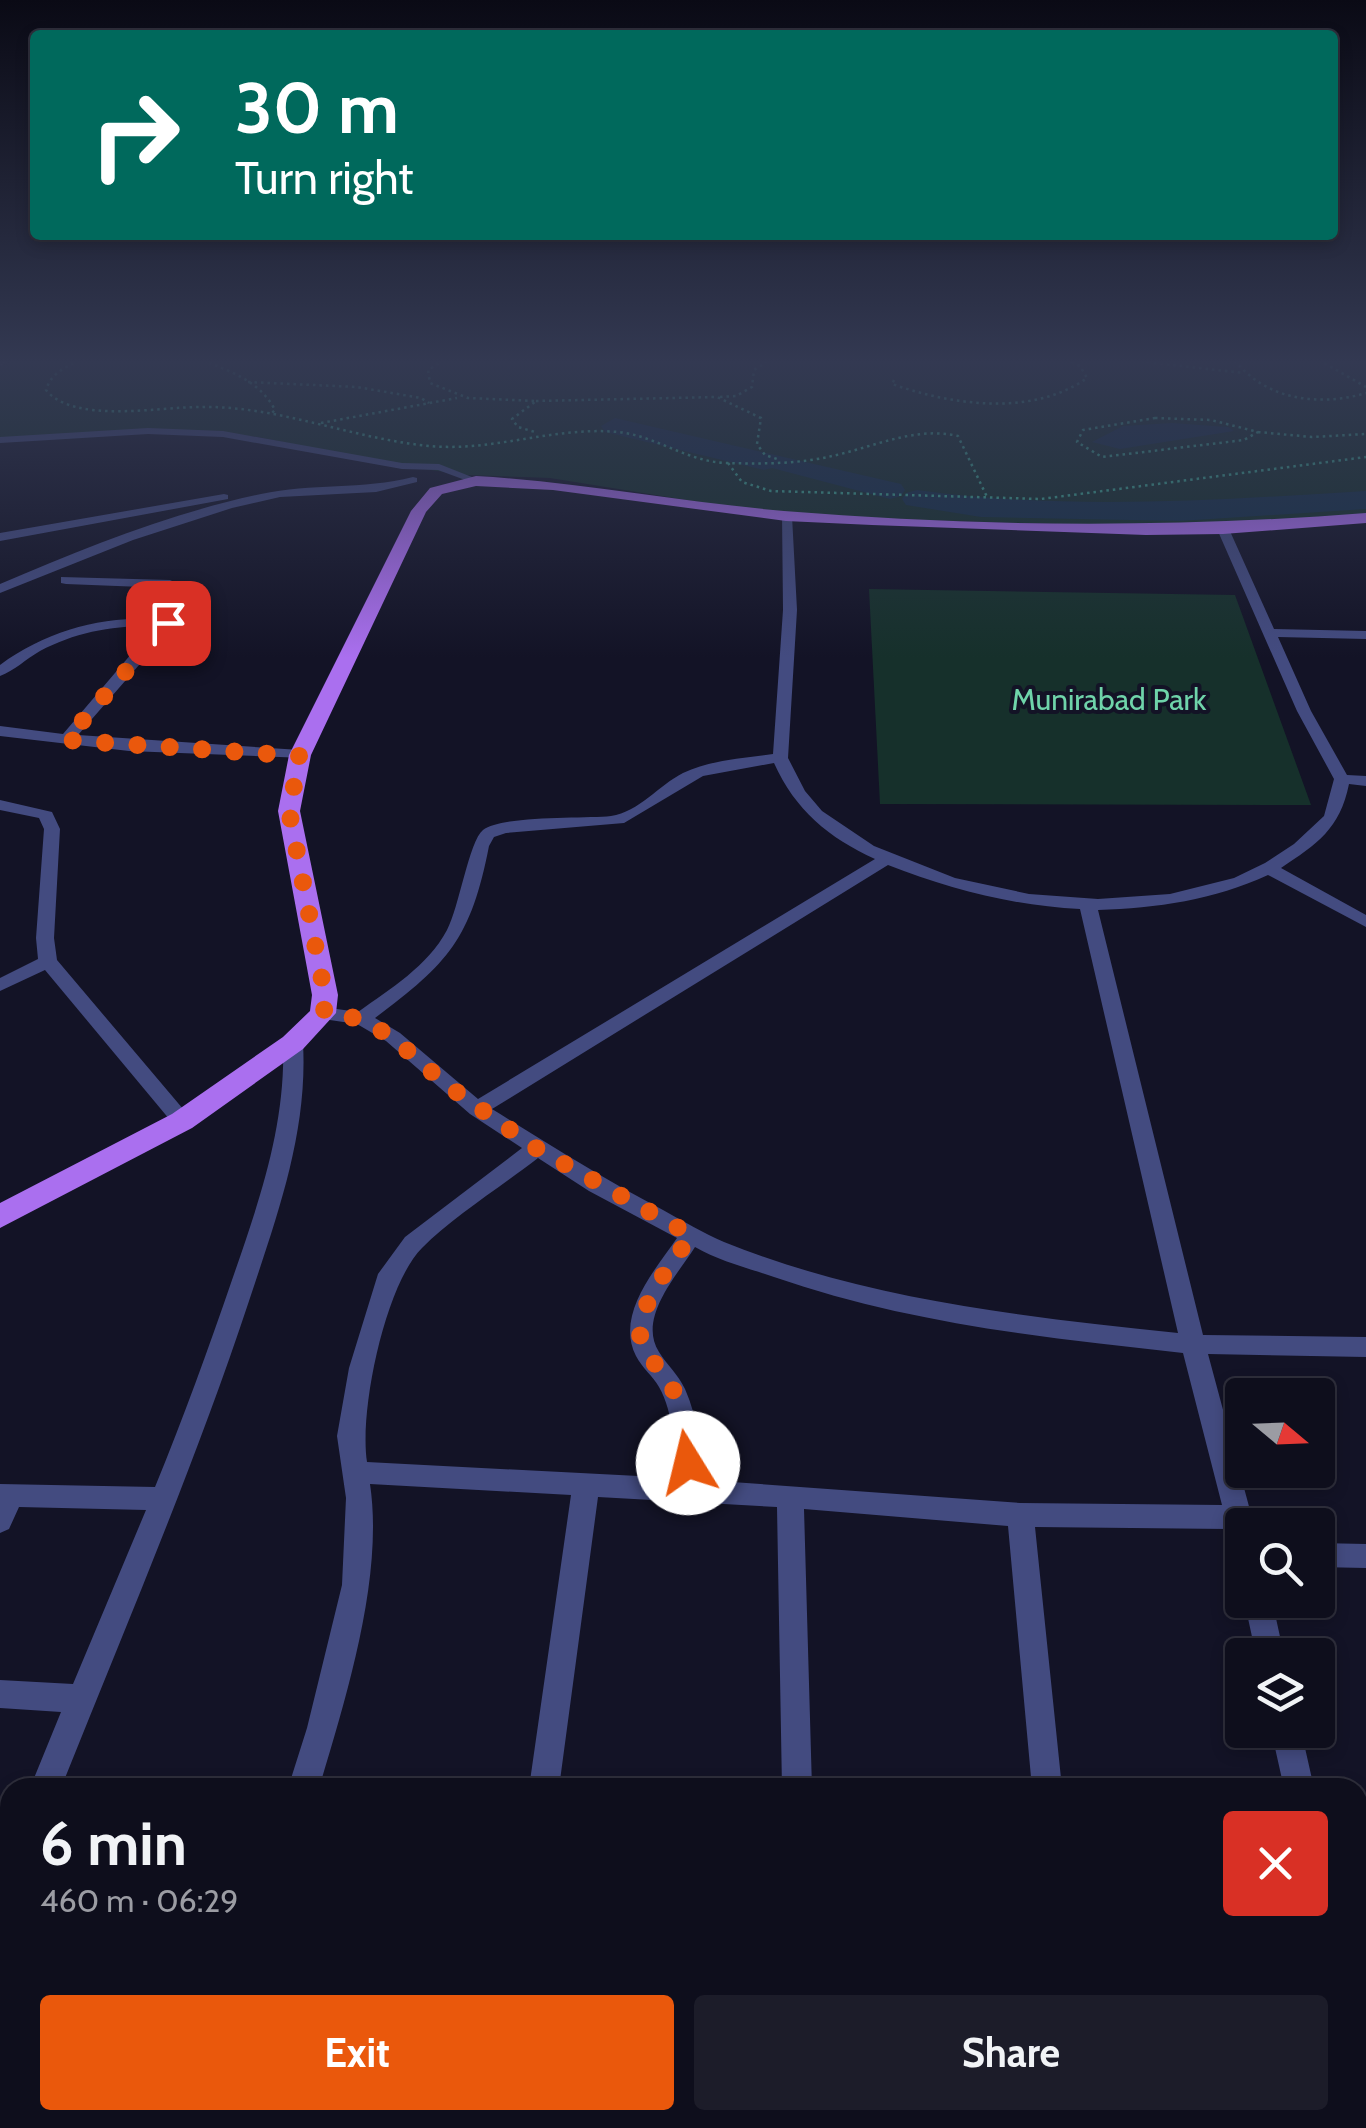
<!DOCTYPE html>
<meta charset="utf-8">
<style>
body{margin:0;font-family:Cabin,sans-serif;background:#1c1c29;color:#f1f3f6;height:100vh;display:flex;flex-direction:column;font-size:38px;white-space:nowrap}
*{box-sizing:border-box;margin:0}
p{font-size:32px;color:#9b9ca3}
.icon{flex:none;width:55px;height:55px;fill:none;stroke:currentColor;stroke-width:2;stroke-linecap:round;stroke-linejoin:round}
.map{position:relative;flex:1;overflow:hidden}
.sheet{position:absolute;left:0px;top:1778px;width:1368px;height:352px;display:flex;flex-direction:column;background:#0e0e1c;border-radius:30px 30px 0 0;box-shadow:0 5px 15px #0003,0 0 0 2px #2e2e3b}
.sheet>*{flex:none}
.banner{position:absolute;left:30px;top:30px;width:1308px;height:210px;border-radius:10px;box-shadow:0 5px 15px #0003,0 0 0 2px #2e2e3b;background:#00695c;color:#fff;overflow:hidden}
.needle{width:65px;rotate:109deg}
.fabs{position:absolute;left:1225px;top:1378px;display:grid;gap:20px}
.fabs a{display:grid;place-items:center;width:110px;height:110px;border-radius:10px;background:#0e0e1c;box-shadow:0 5px 15px #0003,0 0 0 2px #2e2e3b;font-size:50px}
.pin{position:absolute;display:grid;place-items:center;width:85px;height:85px;color:#fff;margin:-42px;border-radius:20px;box-shadow:0 5px 15px #0006}
.me{position:absolute;width:110px;margin:-55px;rotate:351deg;stroke-linejoin:round;filter:drop-shadow(0 0 8px #0008)}
.turn{display:flex;align-items:center;gap:35px;height:210px;padding:0 40px;font-size:45px}
.turn .icon{width:130px;height:130px;stroke-width:2.5}
.turn b{display:block;font-size:70px;line-height:85px}
.round{display:grid;place-items:center;flex:none;width:105px;height:105px;border-radius:10px;background:#1c1c29}
.overview{display:flex;align-items:center;justify-content:space-between;height:170px;padding:0 40px}
h1{font-size:60px;font-weight:700;line-height:75px}
.action{display:flex;gap:20px;margin-top:auto;padding:20px 40px}
.action a{flex:1;height:115px;border-radius:10px;background:#ea580c;color:#fff;font-size:40px;font-weight:700;line-height:115px;text-align:center}
.action a+a{background:#1c1c29;color:#f1f3f6}
.map>svg:first-child{display:block}
</style>
<div class="map">
<svg width="1366" height="2128" viewBox="0 0 1366 2128">
<rect width="100%" height="100%" fill="#131326"/>
<path fill="#16302b" d="M16,360H1366V518L1223,529L786,516L550,478L467,475L402,466L258,437L184,431L0,440V367Z
M869,589L1235,595L1311,805L880,804Z"/>
<path fill="#153048" d="M1172,423L1228,427L1234,431L1120,449L1092,442L1123,426Z"/>
<g fill="none" stroke-linecap="round" stroke-linejoin="round">
<path fill="#153048" fill-rule="evenodd" d="M615,418L901,484L905,490L901,496L890,499L772,468L764,470L605,432L601,426Z
M917,490C1066,511 1216,500 1366,491V509L1180,521L981,517L906,505L902,499L906,493Z"/>
<path stroke="#3ead94" stroke-width="2.5" stroke-dasharray="2.5 4" stroke-linecap="butt" d="M79,360C65,368 51,373 46,390C74,424 158,407 199,407C278,405 352,439 430,446C493,452 555,426 618,432C657,436 687,462 727,463C761,464 799,464 832,456C874,447 915,426 958,436L988,499
M203,360C231,372 260,381 275,410L271,414
M444,360L428,370L430,383L468,398L536,401L512,419L518,427L535,432
M1128,360L1244,373
M1235,360C1265,400 1320,407 1366,393
M1319,360L1366,387
M894,380L892,384C952,405 1032,417 1087,378L1080,366L1066,360
M248,382L357,387L421,398L429,403
M720,397L736,396L752,387L754,370L770,360
M536,401L717,397L761,418L757,444L765,455L780,460
M1155,418L1211,420L1258,432L1244,440L1102,457L1077,442L1083,430Z
M321,423L457,398
M1258,432L1312,437L1366,434
M728,463L742,482L771,491L1041,499L1366,457"/>
<path fill="#434b80" fill-rule="evenodd" d="M0,360H12L0,366Z
M148,428L223,431L402,463L439,464L482,481L476,484L438,470L402,469L223,437L148,434L0,443V437Z
M413,477L417,478V482L376,492L280,497L232,508L133,540L0,593V584C84,548 171,513 261,494C311,483 363,490 413,477Z
M224,494L228,495V499L0,541V533Z
M782,513L792,516L797,610L788,758L805,791L822,811L874,846L955,878L1029,894L1098,899L1170,894L1234,878L1265,863L1294,844L1324,816L1334,779L1297,711L1217,529L1219,526L1229,529L1274,629L1366,631V639L1278,637L1311,711L1347,775L1366,776V786L1349,784C1340,829 1317,844 1281,868L1366,915V927L1268,875C1214,900 1157,908 1098,910L1203,1335L1366,1337V1357L1208,1354L1254,1525H1242V1541L1232,1537L1228,1529L1035,1527L1062,1788H1032L1008,1526L804,1509L812,1788H782L777,1507L598,1497L559,1788H529L571,1495L370,1484C384,1577 346,1698 319,1788H288L307,1728L342,1585L346,1498L337,1436L349,1368L378,1274L405,1237L522,1148L470,1114L386,1041L357,1024L323,1019L313,1013L323,1007L358,1012C390,989 428,966 447,930C459,908 469,841 483,830C502,815 584,819 611,816C639,812 659,785 683,773C711,760 743,758 773,754L783,610ZM774,763C795,810 829,838 875,859L478,1099L400,1033L375,1018C449,963 471,938 489,846L494,837L506,833L624,823L703,776ZM888,865C950,889 1014,906 1080,909L1178,1333C1025,1317 868,1300 724,1242C703,1233 683,1221 663,1210C604,1179 548,1144 492,1109ZM538,1158L589,1191L677,1238C655,1270 615,1315 636,1356C642,1368 653,1376 659,1387C674,1413 674,1450 677,1478L367,1462C359,1411 385,1285 422,1248C453,1217 502,1186 538,1158ZM695,1247C719,1261 748,1268 774,1277C906,1323 1045,1338 1183,1353L1222,1505L1020,1503L704,1480C700,1449 698,1418 685,1389C678,1374 667,1365 659,1352C637,1318 678,1274 695,1247Z
M61,577L170,580L197,593L173,626L78,735L300,750L308,755L305,758L129,751L0,736V726L63,734L155,626C115,625 75,632 40,651C26,659 14,671 0,676V665C48,630 102,616 161,619L182,594L168,588L66,584L61,583Z
M0,800L52,812L60,829L54,938L57,960L189,1116L192,1121L189,1126H175L45,970L0,991V978L38,959L36,938L44,829L39,818L0,810Z
M293,1037L303,1043C308,1133 277,1216 249,1301C194,1467 126,1625 61,1788H30L61,1712L0,1708V1680L73,1684L146,1510L19,1507L9,1529L0,1533V1484L155,1487C183,1419 208,1350 232,1280C259,1202 286,1126 283,1043Z
M1318,1543L1366,1544V1568L1318,1567Z
M1244,1600H1272L1284,1655H1256Z
M1271,1730H1301L1314,1788H1284Z
M10,1859V1911L0,1915V1863Z
M1358,2039L1366,2042V2113L1358,2109Z
M180,2120H216L214,2128H178Z
M479,2120H515L514,2128H478Z
M786,2120H822L823,2128H787Z
M1070,2120H1106L1107,2128H1071Z"/>
<path fill="#aa6fef" fill-rule="evenodd" d="M476,476C580,482 681,502 784,511C977,527 1173,528 1366,513V523L1223,534L1146,535L872,525L786,521L553,490L476,486L442,494L426,512L311,755L300,811L338,995L336,1013L303,1049L192,1128L0,1228V1203L172,1114L283,1037L310,1011L312,995L278,811L289,755L411,511L430,488Z"/>
</g>
<linearGradient id="sky" x2="0" y2="1"><stop stop-color="#0a0a15"/><stop offset="0.55" stop-color="#333952"/><stop offset="1" stop-color="#333952" stop-opacity="0"/></linearGradient>
<rect width="1366" height="658" fill="url(#sky)"/>
<g fill="none" stroke-linecap="round" stroke-linejoin="round">
<path stroke="#ea580c" stroke-width="18" stroke-dasharray="0 32.4" d="M168,623L66,740L300,756L289,811L325,995L324,1013L362,1019L393,1038L448,1086L536,1148L691,1235C673,1263 642,1298 640,1332C640,1352 657,1364 667,1379C683,1402 684,1436 688,1463"/>
</g>
<g text-anchor="middle" dominant-baseline="central" stroke-width="8" stroke-linejoin="round" paint-order="stroke">
<g font-size="30" fill="#6fd4aa" stroke="#131326">
<text x="1109" y="699">Munirabad Park</text>
</g>
</g>
</svg>
<div class="fabs">
<a><svg class="needle" viewBox="-14 -14 28 28"><path d="M0-13l5 13h-10z" fill="#e53935"/><path d="M0 13l5-13h-10z" fill="#9b9ca3"/></svg></a>
<a><svg class="icon" aria-label="search" viewBox="0 0 24 24"><circle cx="10" cy="10" r="6"/><path d="M15 15l6 6"/></svg></a>
<a><svg class="icon" aria-label="layers" viewBox="0 0 24 24"><path d="M12 4l9 5-9 5-9-5zM3 14l9 5 9-5"/></svg></a>
</div>
<div class="pin" style="left:168px;top:623px;background:#d93025"><svg class="icon" aria-label="arrive" viewBox="0 0 24 24"><path d="M6 21V4h12l-3 4 3 4H6"/></svg></div>
<svg class="me" style="left:688px;top:1463px" viewBox="-20 -20 40 40"><circle r="19" fill="#fff"/><path d="M0-13L10 11 0 6-10 11z" fill="#ea580c"/></svg>
<div class="banner">
<div class="turn"><svg class="icon" aria-label="right" viewBox="0 0 24 24"><path d="M7 20v-9h11M14 6l5 5-5 5"/></svg><div><b>30 m</b>Turn right</div></div>
</div>
<section class="sheet">
<div class="overview"><div><h1>6 min</h1><p>460 m · 06:29</p></div><a class="round" style="background:#d93025;color:#fff"><svg class="icon" aria-label="close" viewBox="0 0 24 24"><path d="M6 6l12 12M18 6L6 18"/></svg></a></div>
<div class="action"><a>Exit</a><a>Share</a></div>
</section>
</div>
